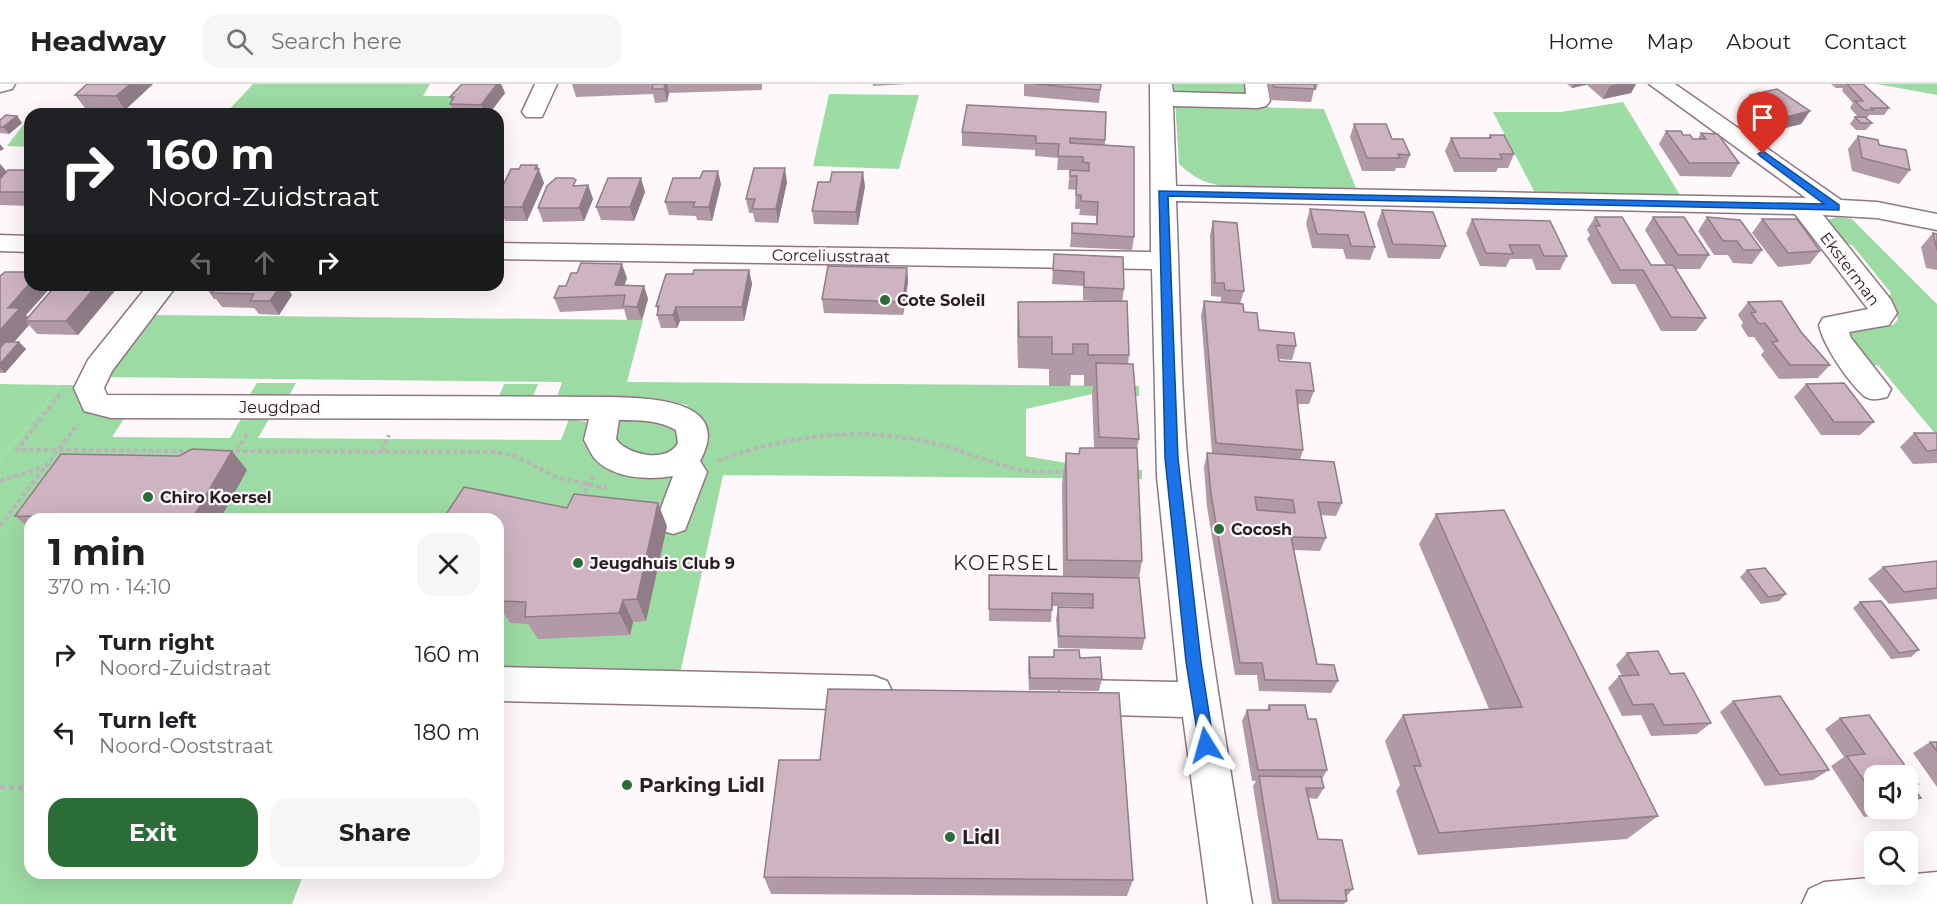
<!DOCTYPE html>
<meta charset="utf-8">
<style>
body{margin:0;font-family:Montserrat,sans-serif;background:#f6f6f6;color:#202124;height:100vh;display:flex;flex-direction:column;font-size:22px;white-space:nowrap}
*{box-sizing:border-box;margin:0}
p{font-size:20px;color:#757577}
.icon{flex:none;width:33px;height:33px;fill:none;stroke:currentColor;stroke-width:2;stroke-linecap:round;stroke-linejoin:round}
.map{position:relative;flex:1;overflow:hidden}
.side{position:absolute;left:24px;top:429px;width:480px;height:366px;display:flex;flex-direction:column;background:#fff;border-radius:18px;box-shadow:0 6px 24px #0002}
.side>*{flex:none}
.hud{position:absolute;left:24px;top:24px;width:480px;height:183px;border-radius:18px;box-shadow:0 6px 24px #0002;background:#202124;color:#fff;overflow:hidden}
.fabs{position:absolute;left:1864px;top:681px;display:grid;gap:12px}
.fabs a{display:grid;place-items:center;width:54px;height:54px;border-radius:12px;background:#fff;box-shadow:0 6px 24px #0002;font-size:30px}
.pin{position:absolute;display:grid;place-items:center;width:51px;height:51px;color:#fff;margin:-62px -26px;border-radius:50% 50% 50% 0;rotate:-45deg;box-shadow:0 0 6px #0007}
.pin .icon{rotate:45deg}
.me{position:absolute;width:66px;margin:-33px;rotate:352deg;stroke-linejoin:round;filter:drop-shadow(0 0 4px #0008)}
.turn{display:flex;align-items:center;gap:21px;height:126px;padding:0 24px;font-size:27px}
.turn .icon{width:78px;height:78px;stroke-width:2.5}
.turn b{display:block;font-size:42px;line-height:51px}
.lanes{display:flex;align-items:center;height:57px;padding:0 24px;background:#0003;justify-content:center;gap:30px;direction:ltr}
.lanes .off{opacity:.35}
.round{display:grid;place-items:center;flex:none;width:63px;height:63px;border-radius:18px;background:#f6f6f6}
.overview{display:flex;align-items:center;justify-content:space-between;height:102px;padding:0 24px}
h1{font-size:36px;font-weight:700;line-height:45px}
.button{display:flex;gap:12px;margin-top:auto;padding:12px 24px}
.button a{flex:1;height:69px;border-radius:18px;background:#2b6d37;color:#fff;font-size:24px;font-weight:700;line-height:69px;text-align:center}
.button a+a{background:#f6f6f6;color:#202124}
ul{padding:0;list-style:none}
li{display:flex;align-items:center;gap:18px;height:78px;padding:0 24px}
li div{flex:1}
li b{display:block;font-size:22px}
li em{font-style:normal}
header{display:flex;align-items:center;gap:36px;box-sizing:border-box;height:84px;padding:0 30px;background:#fff;border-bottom:2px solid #e0e0e0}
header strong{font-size:28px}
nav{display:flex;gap:33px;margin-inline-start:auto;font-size:21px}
.search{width:420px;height:54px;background:#f6f6f6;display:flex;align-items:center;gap:15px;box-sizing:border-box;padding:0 21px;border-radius:18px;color:#757577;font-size:22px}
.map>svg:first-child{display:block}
</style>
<header>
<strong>Headway</strong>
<div class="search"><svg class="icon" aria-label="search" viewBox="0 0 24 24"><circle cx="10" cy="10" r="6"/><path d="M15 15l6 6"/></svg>Search here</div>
<nav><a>Home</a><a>Map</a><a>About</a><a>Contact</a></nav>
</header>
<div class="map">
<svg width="1937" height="820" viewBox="0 0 1937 820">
<rect width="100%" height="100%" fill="#fef8fb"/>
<path fill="#9cdba3" d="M253,0H430L423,12H468L453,30H225Z
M1174,0H1254L1257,23L1324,25L1356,104C1315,104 1248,110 1210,99C1198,96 1188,88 1179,80Z
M1877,0H1937V11Z
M30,32V63L7,62Z
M1837,133L1852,135L1937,220V352L1878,281H1868L1846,249L1859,243L1893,241L1898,235L1887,216L1891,209L1853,162L1839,156L1827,136Z
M153,231L643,236L627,298L1139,302V312L1092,310L1026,325V372L1095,384L1142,386V395L723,391L678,599L498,596V435H30V789H304L292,820H0V377L60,301H78L125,333L112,353L230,354L241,335H269L258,354L561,356L569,335L587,338L590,344L588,353L674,389L702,375L709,355L703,334L686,321L664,316H556L562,298L105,293Z
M257,299H296L287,315H247Z
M504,300H538L532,315H498Z
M644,335C661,339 675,340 683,357L666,372L635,370L613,357V343L620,338Z"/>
<path fill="#9bdda2" d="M829,10L919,11L899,85L813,82Z
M1623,18L1680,111L1535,109L1493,28H1561Z
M0,300L60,301L0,377Z"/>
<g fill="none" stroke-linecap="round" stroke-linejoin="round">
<g stroke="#907683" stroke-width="3">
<path id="minor" d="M0,0H15L12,5L0,8Z
M535,0H557L542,33H526L522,28Z
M1150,0H1172L1173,8L1246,10L1245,0H1267L1270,17L1266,22L1258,24L1173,22L1176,102L1806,114L1649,0H1675L1841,116L1877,118L1937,130V146L1877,134L1823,131L1891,216L1897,229L1889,241L1849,248L1851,254L1891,305L1887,313C1879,315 1871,317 1864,312C1848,298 1823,261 1819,241L1823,234L1868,225L1795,130L1176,117C1180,209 1180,302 1189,393C1205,536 1229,678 1252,820H1208L1183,633L1076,630L1063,625L1057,613L1063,601L1076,596L1178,598L1157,392L1152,185L498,175V159L1151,168Z
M0,151L30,152V168L0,167Z
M148,201H177L112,287L104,304L107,311L609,313C649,314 734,315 700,377L707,388L685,446L673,450L661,446L656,437L673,392C649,396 615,395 596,376C591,371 588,362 584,356L589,335L111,334L84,327L74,304L88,276ZM619,336C639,336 659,336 676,346L678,359C667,380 627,371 616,355Z
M498,583L874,592L887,597L893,609L887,621L874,626L498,617Z
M1937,788V820H1802L1809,805L1824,798Z"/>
</g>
<path stroke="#bbb4b8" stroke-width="4" stroke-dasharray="4.5 3" stroke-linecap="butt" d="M60,310L17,366L191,367
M228,367L494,368L515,372L558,394L607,404
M237,367L247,350
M382,367L389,351
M718,377C789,350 864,342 938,360C965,367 990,379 1017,385C1033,389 1050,387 1067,388
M0,397L43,383
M581,415L593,392
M0,442L78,340"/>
<path stroke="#bbb4b8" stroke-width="4.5" stroke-dasharray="5 4" stroke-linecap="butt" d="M0,703L30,704"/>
<use href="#minor" fill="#fff" fill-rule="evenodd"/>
</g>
<path fill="#b19aa6" d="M87,0H153L125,26L85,24L75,11Z
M462,0H503H501L505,9L489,30H455L450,20L452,17L450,13Z
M572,0H762V6L669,9L667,18L655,19L653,10L576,13Z
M873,0H908L873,2Z
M1024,0H1101L1099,19L1024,12Z
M1268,0H1318L1316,6H1314L1311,18L1270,16Z
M1567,0H1636L1631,9L1603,15L1587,1L1572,4Z
M1831,0H1863L1889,24L1884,31H1869L1868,33H1866L1872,39L1866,46H1856L1850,40L1855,33H1858L1850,24L1853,19L1842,7L1843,4H1836Z
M1750,11L1810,27L1801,40L1777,46L1766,39L1762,40L1742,24Z
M17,32L22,39L9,50L0,49V36Z
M1354,40L1392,55L1410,71L1405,84H1396L1395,87H1362L1350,53Z
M1666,47L1683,51L1693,55H1698L1701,49L1739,79L1731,93L1680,92L1659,60Z
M962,48L1105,56V61L1134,153L1132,166L1070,163L1072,139L1096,140V132L1079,131L1080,125H1075L1076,106L1068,105L1070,86H1057L1058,74L1035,72V66L962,62Z
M1490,51L1514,70L1508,84H1498L1496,88H1454L1445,67L1451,54H1488Z
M1858,52L1879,61L1910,86L1899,100L1852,87L1848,65Z
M0,80L7,88L30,86V122L0,121Z
M537,81L544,99L527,137H505L498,119V112L519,85Z
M787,98L778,139L755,138L753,129H749L746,115Z
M721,100L712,137L697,136L696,132L669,131L665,118Z
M588,101L593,115L584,137L543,138L538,124L577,102Z
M865,102L858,141L814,140L812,127Z
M645,108L634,137L601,136L596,123Z
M1310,125L1375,163L1370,176L1346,175L1343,165L1312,164L1306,139Z
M1382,126L1446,162L1440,175L1388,174L1377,140Z
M1595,133L1651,181H1666L1645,146L1653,133L1709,171L1700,185H1676L1706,234L1696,247H1661L1635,200H1612L1587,155L1590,151L1587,146Z
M1707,133L1762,166L1752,180L1733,179L1728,171H1714L1698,147Z
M1472,135L1567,172L1560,186H1536L1532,175H1510L1506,183L1480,182L1466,149Z
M1762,135L1820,167L1810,180L1778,183L1752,149Z
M1213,137L1244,207L1240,220L1244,228L1259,246L1296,262L1292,276L1279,275V277L1314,307L1309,320H1298L1303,366L1300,376L1342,419L1336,432L1321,431L1326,454L1320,467L1294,466L1317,580L1338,597L1331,609L1259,607L1257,591H1235L1207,423L1204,383L1207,369L1212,370L1201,231L1204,217L1221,218V213L1211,212L1210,151Z
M1933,149L1937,150V186L1926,184L1921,163Z
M1054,170L1124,205L1122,218L1129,271L1128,280L1139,355L1137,364L1142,477L1139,494L1145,554L1142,566L1058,564L1056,535L1058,523H1090L1052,522L1051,538L989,537V491L1063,492L1062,400L1066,369L1079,370L1094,364L1092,310L1093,302H1084V291H1071L1070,302H1049V285L1018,284L1017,250L1018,218H1108L1083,216V202L1052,200Z
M907,184L908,198L903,231L824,229L822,215Z
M749,186L752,200L744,237H680L677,244H661L657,231L658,227L656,222L693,190Z
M0,192L30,201H51L52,202L26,231L28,233L56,201H116L118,203L78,251L37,250L29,241L14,258H19L26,265L5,289H0Z
M627,194L624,201L644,202L648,215L642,236H627L624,225L560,228L554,214Z
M204,201H286L292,211L279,231L259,230L254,224L222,223L216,215H214Z
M1748,218L1801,248L1830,281L1818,294L1779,295L1761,271L1764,267L1754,253H1748L1741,242L1743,239L1738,231Z
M1806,300L1874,338L1860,351H1821L1794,313Z
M1914,349H1937V379L1913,380L1900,363Z
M247,386L220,435H30V445L15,432Z
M567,424L667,442L646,537L633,538L630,551L538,555L528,540L510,539L498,520V435Z
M1436,430L1658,732L1627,755L1418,771L1396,707L1400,701L1385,657L1403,631L1489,625L1419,460Z
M1937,477V515L1889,520L1868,495L1883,483Z
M1747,486L1786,510L1779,517L1761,520L1740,493Z
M1860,518L1919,566L1911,573L1891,575L1853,524Z
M1054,566L1080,574L1102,595L1099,607L1029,606L1028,585L1029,573H1054Z
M1627,569L1670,590L1711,639L1697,650L1651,652L1641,631L1622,632L1608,604L1619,592H1622L1616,581Z
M1733,617L1829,686L1813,696L1765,702L1720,628Z
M1269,621L1308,635L1327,686L1322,695L1324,704L1317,715L1309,714L1318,755L1353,805L1346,813L1347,817L1344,820H1272L1253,702L1256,697H1252L1242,637L1247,626H1267Z
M1840,634L1918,700L1913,702L1921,714L1908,721V692H1875V724H1901L1892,729L1864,733L1831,682L1844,673L1825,645Z
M1930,658H1937V703L1913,669Z
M820,676L1133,796L1127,812L771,810L764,793Z"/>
<path fill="#907d87" d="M130,0H153L125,26L116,12Z
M497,0H501L505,9L489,30H485L481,21Z
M665,0H667L669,9L667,18L664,5Z
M1574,0H1588L1572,4Z
M1618,0H1636L1631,9L1603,15L1610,2Z
M1775,25L1766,39L1762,40L1771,26Z
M1810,27L1801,40L1777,46L1786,33Z
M17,32L22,39L9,50L3,43Z
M0,60L4,65L0,67Z
M0,80L8,89L0,96Z
M537,81L544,99L527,137L522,123Z
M785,84L787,98L778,139L776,125Z
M718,87L721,100L712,137L709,123Z
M863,88L865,102L858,141L856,128Z
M641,94L645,108L634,137L630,123Z
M498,95L501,102L498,107Z
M588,101L593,115L584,137L579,124Z
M622,180L627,194L621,211L615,201Z
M907,184L908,198L903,231V218Z
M749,186L752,200L744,237L742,223Z
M30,199V201H51L52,202L26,231L31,237H25L29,241L1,273L0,272V246L8,224Z
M97,201H116L118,203L78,251L66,237Z
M281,201H286L292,211L279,231L270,217Z
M644,202L648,215L642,236L637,223Z
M676,223L680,237L677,244L673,231Z
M19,258L26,265L5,289L0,284V280Z
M232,367L247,386L220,435H192Z
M658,419L667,442L646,537L637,515Z
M623,516L633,538L630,551L619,529Z"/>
<path fill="#ceb3c1" stroke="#907d87" stroke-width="1.5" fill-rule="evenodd" d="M87,0H130L116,12L75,11Z
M462,0H497L481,21L450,20L454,13H450Z
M653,0H665L664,5H652Z
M1035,0H1101L1100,6Z
M1273,0H1314L1315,5L1274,3Z
M1847,0H1863L1889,24H1871L1873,26H1864L1855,17H1863Z
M1777,5L1810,27L1786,33L1775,25L1771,26L1750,11Z
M967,21L1106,28L1105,56L1070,54V59L1134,63V153L1072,149V139L1097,140L1098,118L1081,117V111H1076L1077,92H1070V86L1089,87V79L1083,78V73L1058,72L1059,60L1036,59V52L962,48Z
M6,31L17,32L3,43H0V36Z
M1855,33H1865L1872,39H1861Z
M1354,40H1386L1392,55H1403L1410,71L1398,70L1400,74H1367Z
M1666,47H1681L1683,51H1690L1693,55H1706L1701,49L1718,50L1739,79H1689Z
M1490,51H1504L1514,70H1500L1502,75L1460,74L1451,54H1491Z
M1858,52L1878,56L1879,61L1906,66L1910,86L1862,74Z
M521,81H537L535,85H539L522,123H500L503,115H498V112L511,85H519Z
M754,84H785L776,125H752L755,115H746Z
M8,86H30V108H0V95Z
M703,87H718L709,123H693L695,118H665L673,94H700Z
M832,88H863L856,128L812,127L818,98H830Z
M556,94H573L576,96L573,102L588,101L579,124H538L547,102Z
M608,94H641L630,123H596Z
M1310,125L1364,128L1375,163L1351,162L1348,151L1317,150Z
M1382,126L1433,128L1446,162L1393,160Z
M1595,133H1622L1651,181H1673L1706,234L1671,233L1643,186H1620L1595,142H1600Z
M1653,133H1684L1709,171H1678Z
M1707,133L1740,136L1762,166H1743L1737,157H1723Z
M1472,135L1550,137L1567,172H1544L1539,161H1509L1513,170L1486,169Z
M1762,135H1797L1820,167L1788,169Z
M1213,137L1237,139L1244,207L1225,206L1224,199H1215Z
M1933,149L1937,150V166Z
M1054,170L1123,173L1124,205L1084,203V188L1053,186Z
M581,179L622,180L615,201L644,202L637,223L623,222L625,211L554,214L559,202H566L571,189H577Z
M828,182L907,184L903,218L822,215Z
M694,186H749L742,223H676L673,231H657L659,222H656L666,190H693Z
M5,188H30V199L8,224H20L0,246V192Z
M56,201H97L66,237H25Z
M204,201H281L270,217H250L254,210L212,209L218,201Z
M1127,217L1129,271H1088V260H1073V270H1052V253H1019L1018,218Z
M1204,217L1243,220L1244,228L1257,229L1259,246L1294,249L1296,262L1277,261L1279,277L1310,279L1314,307L1296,306L1303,366L1216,359Z
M1781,217L1801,248L1830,281H1790L1772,258L1778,257L1765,239L1759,240L1751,229L1756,228L1748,218Z
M5,258H19L0,280V264Z
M1096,279L1133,280L1139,355L1099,353Z
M1844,299L1874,338H1834L1806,300Z
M1914,349H1937V366L1927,367Z
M1080,364H1137L1142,477L1067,476L1066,369L1079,370Z
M192,365L232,367L192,435L15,432L61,370L179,372Z
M1207,369L1334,378L1342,419L1318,418L1326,454L1291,453L1317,580L1334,581L1338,597L1265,596L1262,579H1240L1211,410ZM1255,413L1293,416L1295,429L1257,426Z
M464,403L567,424L574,410L658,419L637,515L623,516L619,529L525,533L526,518L498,517V503L500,488H498V435H443Z
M1504,426L1658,732L1439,749L1414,682H1421L1403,631L1522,623L1436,430Z
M1937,477V504L1904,508L1883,483Z
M1765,484L1786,510L1768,513L1747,486Z
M989,491L1139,494L1145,554L1059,552L1058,523L1093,524V510L1052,509V526L989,525Z
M1881,517L1919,566L1899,569L1860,518Z
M1054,566H1079L1080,574L1100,573L1102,595L1030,594L1029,573H1054Z
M1658,567L1670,590L1684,589L1711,639L1664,641L1653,620L1633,621L1619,592L1639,591L1627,569Z
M828,605L1119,609L1133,796L764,793L779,676H820Z
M1780,612L1829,686L1780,691L1733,617Z
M1269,621H1305L1308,635H1316L1327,686H1258L1247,626H1270Z
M1869,631L1918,700H1911L1921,714L1908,715V692H1875V713L1847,672L1865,670L1840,634Z
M1930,658H1937V667Z
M1259,692L1321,693L1324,704H1306L1318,755L1342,756L1353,805L1345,806L1347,817L1279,816Z"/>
<path fill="#1a73e8" stroke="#114b97" stroke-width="1.5" d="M1763,67L1839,121V126L1168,112L1178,374L1201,578L1214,661L1212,666L1206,669L1200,666L1186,578L1165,374L1159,107L1824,120L1760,72L1758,70Z"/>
<g fill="#2b6d37" stroke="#fef8fb" stroke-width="2">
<circle cx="885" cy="216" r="6"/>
<circle cx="148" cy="413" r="6"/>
<circle cx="1219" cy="445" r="6"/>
<circle cx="578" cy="479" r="6"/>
<circle cx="627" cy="701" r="6"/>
<circle cx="950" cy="753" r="6"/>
</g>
<g text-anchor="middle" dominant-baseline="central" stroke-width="4.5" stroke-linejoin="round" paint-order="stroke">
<g font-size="16" fill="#291e24" stroke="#fef8fb">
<text transform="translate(831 172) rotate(1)">Corceliusstraat</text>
<text transform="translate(1850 185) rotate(53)">Eksterman</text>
<text x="280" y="323">Jeugdpad</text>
</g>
<g font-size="16" font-weight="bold" fill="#291e24" stroke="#fef8fb" text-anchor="start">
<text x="897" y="216">Cote Soleil</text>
<text x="160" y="413">Chiro Koersel</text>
<text x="1231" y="445">Cocosh</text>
<text x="590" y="479">Jeugdhuis Club 9</text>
</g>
<g font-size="20" letter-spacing="1.5" fill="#291e24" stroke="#fef8fb">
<text x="1006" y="479">KOERSEL</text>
</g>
<g font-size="20" font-weight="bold" fill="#291e24" stroke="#fef8fb" text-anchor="start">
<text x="639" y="701">Parking Lidl</text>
<text x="962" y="753">Lidl</text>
</g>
</g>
</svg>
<div class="fabs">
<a><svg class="icon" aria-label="sound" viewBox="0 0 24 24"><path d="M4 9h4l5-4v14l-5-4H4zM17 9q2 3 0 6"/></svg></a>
<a><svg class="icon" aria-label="search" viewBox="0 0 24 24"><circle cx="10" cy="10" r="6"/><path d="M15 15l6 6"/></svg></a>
</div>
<div class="pin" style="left:1763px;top:70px;background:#d93025"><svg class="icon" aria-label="arrive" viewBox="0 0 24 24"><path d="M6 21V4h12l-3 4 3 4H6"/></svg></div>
<svg class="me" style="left:1206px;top:661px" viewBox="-20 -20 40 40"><path d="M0-17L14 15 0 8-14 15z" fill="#1a73e8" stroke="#fff" stroke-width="4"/></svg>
<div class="hud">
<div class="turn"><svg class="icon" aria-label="right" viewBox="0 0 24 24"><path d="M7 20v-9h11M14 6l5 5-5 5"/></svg><div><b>160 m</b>Noord-Zuidstraat</div></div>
<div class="lanes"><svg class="icon off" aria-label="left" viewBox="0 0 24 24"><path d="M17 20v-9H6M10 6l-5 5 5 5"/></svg><svg class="icon off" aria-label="ahead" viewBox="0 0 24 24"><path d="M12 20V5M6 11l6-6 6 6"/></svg><svg class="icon" aria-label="right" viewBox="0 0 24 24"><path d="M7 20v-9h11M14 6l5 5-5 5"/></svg></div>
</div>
<section class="side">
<div class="overview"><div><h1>1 min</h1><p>370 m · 14:10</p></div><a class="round"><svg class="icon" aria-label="close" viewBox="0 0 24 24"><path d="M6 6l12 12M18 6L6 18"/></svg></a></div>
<ul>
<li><svg class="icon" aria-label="right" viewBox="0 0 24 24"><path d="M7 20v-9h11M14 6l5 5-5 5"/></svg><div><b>Turn right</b><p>Noord-Zuidstraat</p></div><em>160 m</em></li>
<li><svg class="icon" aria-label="left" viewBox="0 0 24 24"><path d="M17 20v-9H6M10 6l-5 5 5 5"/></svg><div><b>Turn left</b><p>Noord-Ooststraat</p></div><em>180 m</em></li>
</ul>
<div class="button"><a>Exit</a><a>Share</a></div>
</section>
</div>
